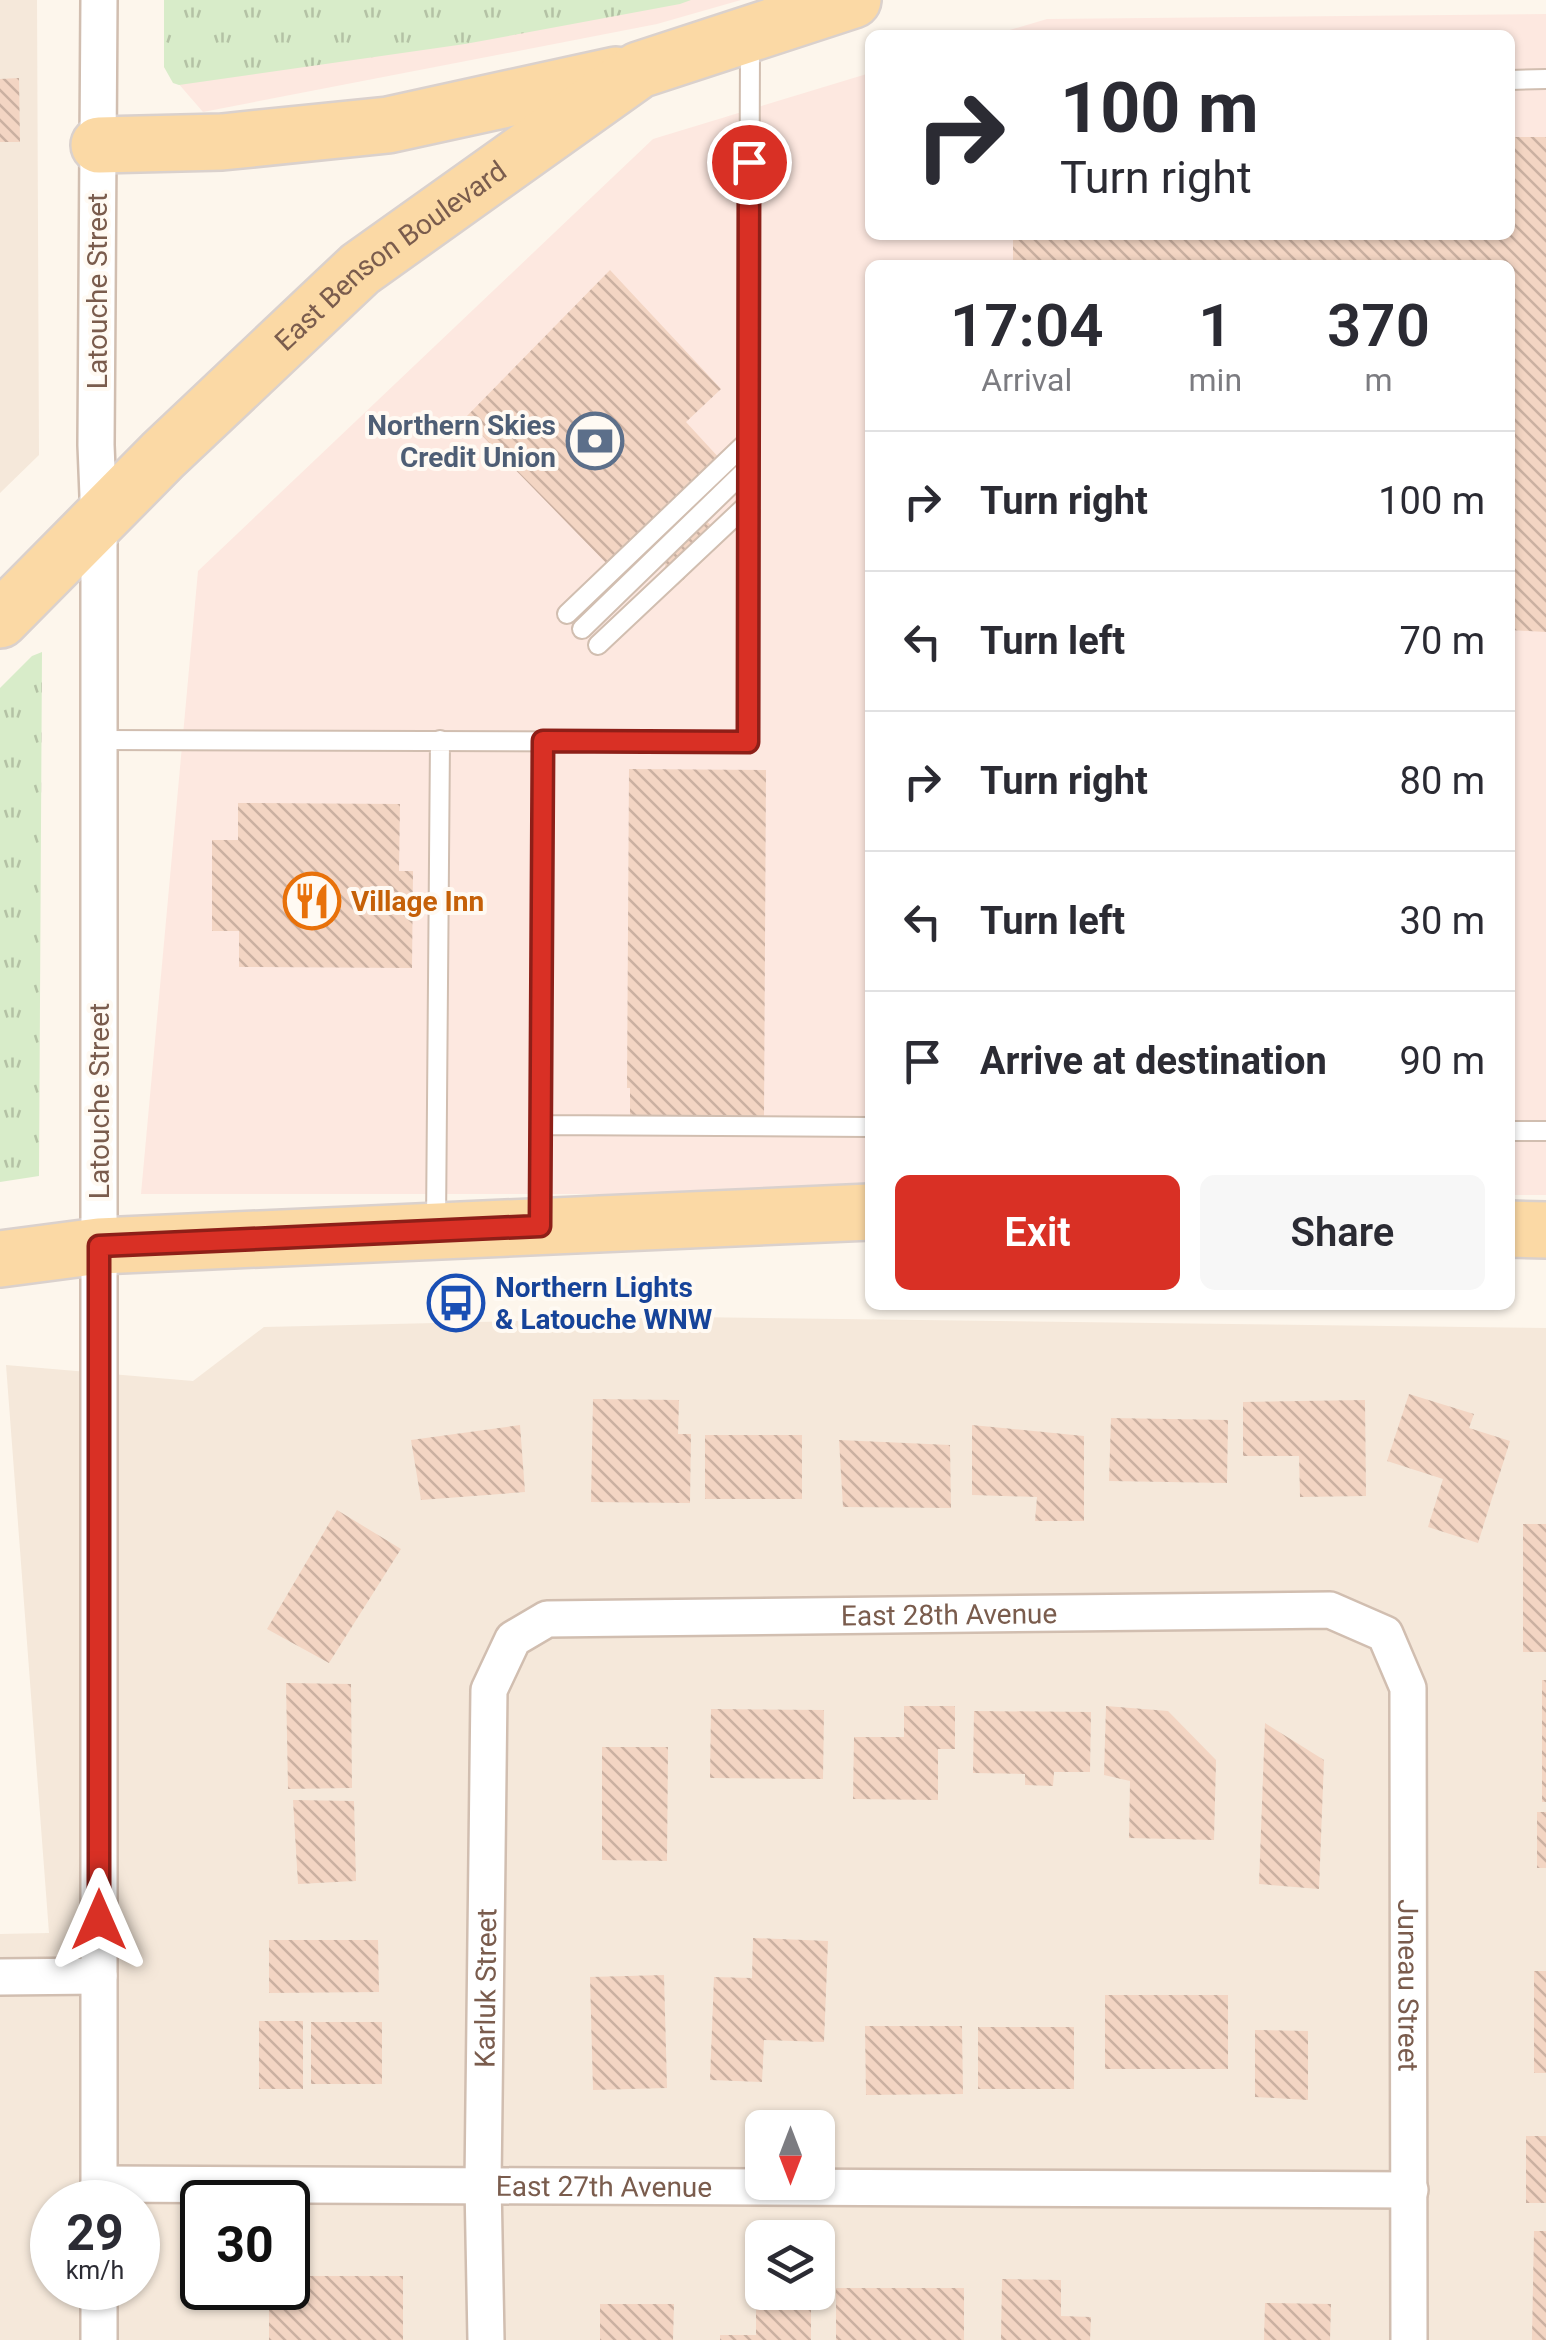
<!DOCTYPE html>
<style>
body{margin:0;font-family:Roboto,sans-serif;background:#f7f7f7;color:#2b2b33;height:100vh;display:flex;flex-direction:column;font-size:38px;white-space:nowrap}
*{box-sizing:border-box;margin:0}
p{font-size:32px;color:#7c7c81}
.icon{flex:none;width:55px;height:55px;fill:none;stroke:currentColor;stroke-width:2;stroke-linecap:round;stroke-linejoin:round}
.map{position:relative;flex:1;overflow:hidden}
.details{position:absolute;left:865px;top:260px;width:650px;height:1050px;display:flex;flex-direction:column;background:#fff;border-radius:15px;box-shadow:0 2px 8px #0004}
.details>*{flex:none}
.hud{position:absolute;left:865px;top:30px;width:650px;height:210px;border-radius:15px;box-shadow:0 2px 8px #0004;background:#fff;color:#2b2b33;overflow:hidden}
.needle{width:65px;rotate:180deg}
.buttons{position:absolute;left:745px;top:2110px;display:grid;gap:20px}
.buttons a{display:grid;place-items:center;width:90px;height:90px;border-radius:15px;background:#fff;box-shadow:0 2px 8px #0004;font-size:50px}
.speed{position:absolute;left:30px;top:2180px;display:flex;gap:20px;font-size:50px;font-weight:700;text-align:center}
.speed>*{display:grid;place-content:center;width:130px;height:130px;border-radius:50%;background:#fff;box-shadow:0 2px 8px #0004;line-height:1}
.speed small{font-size:25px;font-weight:400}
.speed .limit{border:5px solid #111;border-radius:15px;background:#fff;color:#111}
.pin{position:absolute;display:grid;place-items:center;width:85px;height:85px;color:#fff;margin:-42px;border:5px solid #fff;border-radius:50%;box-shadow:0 2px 10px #0007}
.me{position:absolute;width:110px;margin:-55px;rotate:0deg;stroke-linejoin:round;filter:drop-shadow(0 0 8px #0008)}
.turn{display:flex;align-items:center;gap:35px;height:210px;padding:0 30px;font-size:45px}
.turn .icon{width:130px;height:130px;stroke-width:2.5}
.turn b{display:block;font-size:70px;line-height:85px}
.eta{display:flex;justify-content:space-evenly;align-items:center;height:170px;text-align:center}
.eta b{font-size:60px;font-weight:600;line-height:70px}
.primary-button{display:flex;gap:20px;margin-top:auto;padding:20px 30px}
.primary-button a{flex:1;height:115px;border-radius:15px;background:#d93025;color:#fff;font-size:40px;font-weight:600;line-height:115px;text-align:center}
.primary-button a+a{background:#f7f7f7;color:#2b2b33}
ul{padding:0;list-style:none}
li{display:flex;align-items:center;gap:30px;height:140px;padding:0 30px;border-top:2px solid #e1e1e2}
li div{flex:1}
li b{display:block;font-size:38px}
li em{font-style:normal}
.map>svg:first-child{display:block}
</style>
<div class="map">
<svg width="1546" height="2340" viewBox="0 0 1546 2340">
<defs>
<pattern id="grass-tufts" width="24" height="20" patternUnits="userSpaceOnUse" patternTransform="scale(2.5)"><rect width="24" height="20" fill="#d8ecc9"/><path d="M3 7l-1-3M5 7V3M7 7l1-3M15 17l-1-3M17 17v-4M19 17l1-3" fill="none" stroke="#b4c2a5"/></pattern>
<pattern id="building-back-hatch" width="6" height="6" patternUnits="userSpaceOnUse" patternTransform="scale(2.5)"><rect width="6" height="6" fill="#f3d5c3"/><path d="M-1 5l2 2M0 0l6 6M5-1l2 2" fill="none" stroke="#cab0a1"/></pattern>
</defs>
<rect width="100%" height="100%" fill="#fdf6ec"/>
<path fill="#f5e8da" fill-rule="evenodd" d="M0,0H37L39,455L0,493Z
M690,1317L1546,1328V2340H0V1934L49,1933L6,1365L193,1381L264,1327ZM762,2128H818V2182H762ZM52,2202H138V2288H52ZM202,2202H288V2288H202ZM762,2238H818V2292H762Z"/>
<path fill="#fde8e0" d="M164,0H741L657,24L203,112L164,67Z
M1546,14V1195H1510V265H870V1194H141L198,571L653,139L870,73V235H1510V35H993L1047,19Z"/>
<path fill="url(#grass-tufts)" d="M164,0H691L680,4L465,44L179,85L173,83L164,67Z
M42,652L39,1176L0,1182V688L32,656Z"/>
<path fill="url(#building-back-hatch)" d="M19,78L20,142H0V79Z
M1510,137H1546V632L1510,630V265H1013V235H1510Z
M610,270L721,389L686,422L721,460L682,497L725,539L678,585L666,575L664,548L644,531L608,565L465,418Z
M629,769L766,770L764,1116L630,1115V1088H627Z
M238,803L400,804L399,871H413L412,968L239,967V931H212V840H238Z
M1409,1394L1474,1414L1469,1428L1510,1441L1478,1543L1428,1527L1443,1479L1387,1461Z
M593,1399L679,1400L678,1434H691L690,1503L591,1502Z
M1365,1400L1366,1496L1300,1497L1299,1456H1243V1402Z
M1111,1418L1228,1420L1227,1483L1109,1481Z
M520,1425L525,1492L421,1500L411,1440Z
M972,1425L1084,1436V1521H1035L1037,1497L972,1495Z
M705,1435H802V1499H705Z
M839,1440L950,1445L951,1508L843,1507Z
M337,1510L401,1549L329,1663L267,1629Z
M1523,1524H1546V1652H1523Z
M1542,1680H1546V1802H1542Z
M286,1683L351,1684L352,1788L288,1789Z
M904,1706H955V1749H938V1800L853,1799L854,1737H904Z
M1106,1706L1168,1711L1216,1760L1214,1840L1129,1838L1130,1781L1104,1775Z
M711,1709L824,1710L823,1779L710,1778Z
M974,1711L1091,1712L1090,1772H1054L1053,1786L1025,1785V1774L973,1773Z
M1265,1723L1324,1760L1319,1889L1259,1884Z
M602,1747H668L667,1861L602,1860Z
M293,1800L354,1801L356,1881L298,1884Z
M1537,1812H1546V1868H1537Z
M753,1938L828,1941L824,2042L764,2040L762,2082L710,2080L714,1977L752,1978Z
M269,1940H378L379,1992L269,1993Z
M1534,1971H1546V2073H1534Z
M664,1975L667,2088L593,2090L590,1977Z
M1105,1995H1228V2069H1105Z
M259,2021H303V2089H259Z
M311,2022H382V2084H311Z
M865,2026H962L963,2094L866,2095Z
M978,2027H1074V2089H978Z
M1255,2030L1308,2031V2100L1255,2097Z
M1526,2136H1546V2203H1526Z
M1534,2231H1546V2340H1532Z
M288,2276H403V2340H269V2288H288Z
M1002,2279L1061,2280V2316L1091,2317L1090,2340H1001Z
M836,2288H964V2340H836Z
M756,2290H762V2292H797V2308L811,2307V2340H720V2335H756Z
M1265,2303L1331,2304L1330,2340H1264Z
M600,2304H674L673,2340H600Z"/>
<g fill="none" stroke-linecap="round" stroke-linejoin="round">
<g stroke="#d1beb0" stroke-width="22">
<path id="service" d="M1510,80L1546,79
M567,614L749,440
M582,629L749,467
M598,645L749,503
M99,740L748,742L750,39
M541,1125L870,1127
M1510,1131H1546
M540,1221L543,741
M436,1225L440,740"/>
</g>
<g stroke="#d1beb0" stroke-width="40">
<g id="minor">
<path d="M99,0L96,445L99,521V2202"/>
<path d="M0,1977L99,1976"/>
<path id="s1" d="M99,2184L1410,2190"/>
<path d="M99,2288V2340"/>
<path id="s2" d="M486,2340L483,2184L489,1690L513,1639L547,1619L1330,1610L1385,1634L1408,1688L1409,2340"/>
</g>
</g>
<g stroke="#dad1cd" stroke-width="60">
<g id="primary">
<path d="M99,145L222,142L388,125L616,75"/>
<path id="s3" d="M0,620L163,455L360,269L639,70L853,0"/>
<path d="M1510,1229L1546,1230"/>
<path d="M0,1259L99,1246L870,1212"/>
</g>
</g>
<use href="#service" stroke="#fff" stroke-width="18"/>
<use href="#minor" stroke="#fff" stroke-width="35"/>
<use href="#primary" stroke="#fbd9a5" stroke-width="55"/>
</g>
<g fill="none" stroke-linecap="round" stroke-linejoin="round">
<g stroke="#8d1f18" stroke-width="25">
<path id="route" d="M99,1920V1246L540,1226L543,741L748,742L749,162"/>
</g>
<use href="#route" stroke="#d93025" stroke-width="18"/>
</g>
<defs>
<g id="bank-ring" transform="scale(2.875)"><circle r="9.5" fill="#fffaf3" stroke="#5c6f8a" stroke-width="1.5"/><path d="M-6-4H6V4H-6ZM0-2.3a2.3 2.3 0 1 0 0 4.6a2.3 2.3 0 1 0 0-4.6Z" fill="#5c6f8a"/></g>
<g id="restaurant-ring" transform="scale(2.875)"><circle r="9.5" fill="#fffaf3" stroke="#e8710a" stroke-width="1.5"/><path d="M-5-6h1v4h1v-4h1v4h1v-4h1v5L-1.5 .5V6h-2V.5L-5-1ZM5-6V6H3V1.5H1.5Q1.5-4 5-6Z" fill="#e8710a"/></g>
<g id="bus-ring" transform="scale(2.875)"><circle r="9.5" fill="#fffaf3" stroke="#1a4fb4" stroke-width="1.5"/><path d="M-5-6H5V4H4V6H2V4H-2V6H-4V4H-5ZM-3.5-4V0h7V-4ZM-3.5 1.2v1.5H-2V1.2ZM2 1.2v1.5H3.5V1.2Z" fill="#1a4fb4"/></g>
</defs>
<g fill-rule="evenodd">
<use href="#bank-ring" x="595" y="441"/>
<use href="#restaurant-ring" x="312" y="901"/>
<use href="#bus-ring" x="456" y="1303"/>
</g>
<g text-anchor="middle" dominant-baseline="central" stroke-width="8" stroke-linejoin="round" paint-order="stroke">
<g font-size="28" fill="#7a5c4d" stroke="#fffaf3">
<text stroke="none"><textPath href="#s3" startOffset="535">East Benson Boulevard</textPath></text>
<text transform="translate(97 291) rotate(-90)">Latouche Street</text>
<text transform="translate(99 1101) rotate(-90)">Latouche Street</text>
<text stroke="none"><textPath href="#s2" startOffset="1148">East 28th Avenue</textPath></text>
<text stroke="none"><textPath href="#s2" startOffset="1945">Juneau Street</textPath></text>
<text stroke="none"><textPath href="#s2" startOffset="352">Karluk Street</textPath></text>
<text stroke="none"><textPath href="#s1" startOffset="505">East 27th Avenue</textPath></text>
</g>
<g font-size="28" font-weight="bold" fill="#4e5e75" stroke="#fffaf3" text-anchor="end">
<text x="556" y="425">Northern Skies<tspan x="556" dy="32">Credit Union</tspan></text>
</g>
<g font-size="28" font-weight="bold" fill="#c56008" stroke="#fffaf3" text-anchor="start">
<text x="351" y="901">Village Inn</text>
</g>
<g font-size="28" font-weight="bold" fill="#164399" stroke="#fffaf3" text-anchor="start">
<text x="495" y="1287">Northern Lights<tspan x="495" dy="32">&amp; Latouche WNW</tspan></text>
</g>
</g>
</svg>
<div class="buttons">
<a><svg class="needle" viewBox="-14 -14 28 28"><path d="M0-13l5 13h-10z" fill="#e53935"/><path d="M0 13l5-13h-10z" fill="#7c7c81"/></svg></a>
<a><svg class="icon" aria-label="layers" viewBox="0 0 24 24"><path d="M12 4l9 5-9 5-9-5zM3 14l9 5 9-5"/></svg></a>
</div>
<div class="speed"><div>29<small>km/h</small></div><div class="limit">30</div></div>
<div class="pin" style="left:749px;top:162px;background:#d93025"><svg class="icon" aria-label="arrive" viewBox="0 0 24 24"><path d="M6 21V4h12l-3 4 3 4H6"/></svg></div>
<svg class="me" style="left:99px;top:1920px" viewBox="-20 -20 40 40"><path d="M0-17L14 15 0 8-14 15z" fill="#d93025" stroke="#fff" stroke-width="4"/></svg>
<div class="hud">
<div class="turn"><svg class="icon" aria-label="right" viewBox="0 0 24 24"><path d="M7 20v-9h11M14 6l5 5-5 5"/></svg><div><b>100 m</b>Turn right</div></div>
</div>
<section class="details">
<div class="eta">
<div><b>17:04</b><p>Arrival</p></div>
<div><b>1</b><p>min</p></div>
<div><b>370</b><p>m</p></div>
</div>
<ul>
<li><svg class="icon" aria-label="right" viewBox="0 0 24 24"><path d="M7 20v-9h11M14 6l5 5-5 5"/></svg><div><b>Turn right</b></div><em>100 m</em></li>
<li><svg class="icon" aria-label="left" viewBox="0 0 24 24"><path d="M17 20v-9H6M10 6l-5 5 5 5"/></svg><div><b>Turn left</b></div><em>70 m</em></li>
<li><svg class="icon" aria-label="right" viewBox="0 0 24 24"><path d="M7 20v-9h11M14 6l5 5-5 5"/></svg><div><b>Turn right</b></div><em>80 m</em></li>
<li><svg class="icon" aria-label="left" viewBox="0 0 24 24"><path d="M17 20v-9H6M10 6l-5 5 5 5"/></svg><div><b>Turn left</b></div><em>30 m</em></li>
<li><svg class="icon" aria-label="arrive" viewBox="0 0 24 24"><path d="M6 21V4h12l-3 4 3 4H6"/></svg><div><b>Arrive at destination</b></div><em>90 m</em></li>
</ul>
<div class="primary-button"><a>Exit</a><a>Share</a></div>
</section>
</div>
